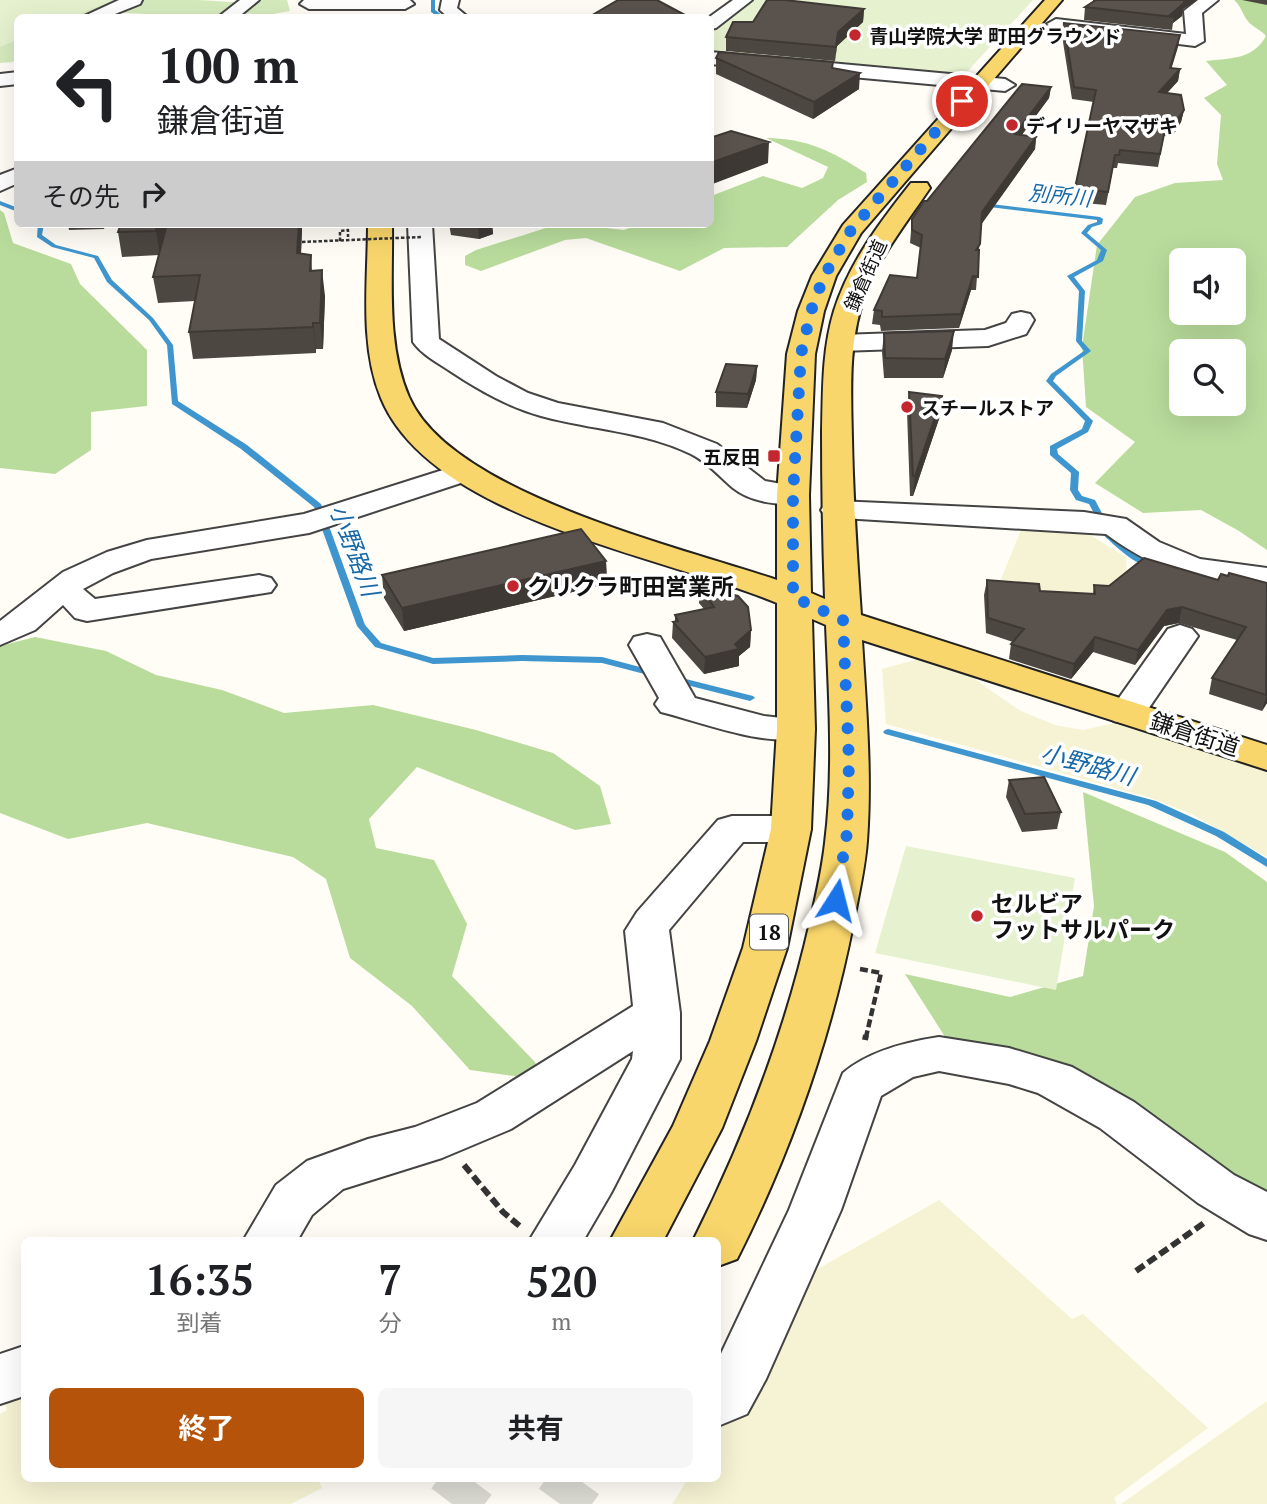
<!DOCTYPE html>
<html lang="ja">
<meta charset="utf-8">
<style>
body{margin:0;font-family:"PT Serif","Noto Sans JP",serif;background:#f6f6f6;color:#202124;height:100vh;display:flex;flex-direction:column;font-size:26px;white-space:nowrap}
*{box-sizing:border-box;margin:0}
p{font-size:23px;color:#757577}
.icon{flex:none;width:38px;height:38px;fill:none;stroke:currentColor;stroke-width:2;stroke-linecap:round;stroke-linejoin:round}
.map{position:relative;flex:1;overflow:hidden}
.drawer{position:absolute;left:21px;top:1237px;width:700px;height:245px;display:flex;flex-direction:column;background:#fff;border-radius:10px;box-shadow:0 7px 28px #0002}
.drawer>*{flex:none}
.guide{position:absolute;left:14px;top:14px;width:700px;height:214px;border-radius:10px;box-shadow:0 7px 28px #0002;background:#fff;color:#202124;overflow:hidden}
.controls{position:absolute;left:1169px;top:248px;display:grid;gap:14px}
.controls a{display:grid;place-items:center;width:77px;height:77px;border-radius:10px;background:#fff;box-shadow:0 7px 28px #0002;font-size:35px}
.pin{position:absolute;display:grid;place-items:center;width:60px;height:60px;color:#fff;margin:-30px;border:4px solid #fff;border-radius:50%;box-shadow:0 2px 7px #0007}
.me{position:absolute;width:77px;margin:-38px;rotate:9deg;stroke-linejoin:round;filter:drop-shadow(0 0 5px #0008)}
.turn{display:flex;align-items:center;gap:24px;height:147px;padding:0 28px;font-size:32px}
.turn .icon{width:91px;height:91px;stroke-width:2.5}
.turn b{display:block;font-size:49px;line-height:60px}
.then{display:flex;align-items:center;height:66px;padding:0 28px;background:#0003;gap:14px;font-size:26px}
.eta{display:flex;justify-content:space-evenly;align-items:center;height:119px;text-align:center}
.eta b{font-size:42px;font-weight:700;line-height:49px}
.action{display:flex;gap:14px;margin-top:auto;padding:14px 28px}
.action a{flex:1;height:80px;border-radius:10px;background:#b45309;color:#fff;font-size:28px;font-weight:700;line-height:80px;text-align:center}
.action a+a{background:#f6f6f6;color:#202124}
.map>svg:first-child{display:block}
</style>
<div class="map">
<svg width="1267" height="1504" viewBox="0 0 1267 1504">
<rect width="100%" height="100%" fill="#fffdf5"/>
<path fill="#f6f3d4" d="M1024,523L1074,525L1126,557L1127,575L1103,597L996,591Z
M922,658L976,674V680L1000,697L1021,711L1055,725L1083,730L1124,721L1267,769V857L1190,813L1148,797L886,724L882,669Z
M939,1200L1072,1319L1083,1314L1208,1428L1114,1498L1117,1504H672L688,1479H718V1432L734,1406L800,1279Z
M24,1377V1479H318L322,1488L291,1504H0V1414L7,1410L0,1387Z
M1267,1401V1504H1121Z"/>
<path fill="#d5ebbd" d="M0,0H198L249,3L257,0H287L290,11L267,15L226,12L218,18L108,12L93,17L18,18L17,57L13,62L0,63Z"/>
<path fill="#b9dc9c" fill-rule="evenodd" d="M1234,0H1260L1267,3V550L1239,531L1201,510L1143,513L1095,483L1135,442L1086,407L1082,347L1097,245L1135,197L1175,183L1223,180L1217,164L1221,115L1204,98L1227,85L1206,61C1230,58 1253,60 1266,36C1260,29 1252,27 1247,20C1242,13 1241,6 1234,0ZM1181,261H1234V313H1181ZM1181,352H1234V404H1181Z
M766,138C807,138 833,152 866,173L867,182L838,200L787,247L724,248L680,271L586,238L565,240L481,271L465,265V256L476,250L549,227L570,224L624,230L640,224H710L711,196L763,176L802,188L823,178L828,167Z
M0,210L4,213L13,243L71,264L80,284L147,350V406L91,412V450L55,474L0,468Z
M35,637L106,651L156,675L222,690L284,713L373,705L476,730L553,753L600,786L611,824L575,830L417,767L369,819L376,848L434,860L467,924L452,976L534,1061L549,1081L470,1070L412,1006L350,958L326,879L293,857L147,823L68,839L0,813V646Z
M1083,792L1225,852L1267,882V1206L949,1043L905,974L1010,997L1083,976L1094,906Z"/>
<path fill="#e6f2cf" d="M0,0H114L72,17L18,18L17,40L0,47Z
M734,0H1033L966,73L946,74L711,53L710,18H707Z
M906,846L1075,878L1056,990L875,953Z"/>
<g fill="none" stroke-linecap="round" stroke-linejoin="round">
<path fill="#3f96cf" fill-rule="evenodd" d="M431,0H435V10L446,18H440L431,12Z
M0,201L18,208V212L0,205Z
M983,203L1100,217L1103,219L1102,224L1092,227L1087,233L1107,250L1103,261L1074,277L1085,291L1082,341L1091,351L1056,376L1053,381L1093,421L1088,432L1057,449L1058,454L1079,472L1078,490L1082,496L1095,500L1105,519L1104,521H1098L1089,504L1076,500L1070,490L1071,473L1050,455V446L1082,429L1085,421L1046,381L1051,374L1084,351L1076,341L1079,291L1067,276L1097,260L1101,250L1081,233L1088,225L1097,222V220L981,206L980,205Z
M38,224H44L42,235L56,245L98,256L112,280L153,318L173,345L178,401L247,445L321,504L365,625L381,643L433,658L522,655L602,657L659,672L661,674L659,676L656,677L602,663L522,661L433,664L375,647L357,626L314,507L241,449L172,404L167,345L149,320L107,282L94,258L52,247L37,237Z
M1101,529H1107L1133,552L1155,565L1154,567C1135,567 1115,545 1101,533Z
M674,676L753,696L755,698L750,701L671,681L669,679Z
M888,729L1156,801L1224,832L1267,859V867L1216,836L1148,805L885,734L883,732L885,730Z"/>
<path stroke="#dbdad3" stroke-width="52" stroke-dasharray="52 26" stroke-linecap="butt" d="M452,1504L471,1479
M560,1504L578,1479"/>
<g stroke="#444" stroke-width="4">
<path id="minor" d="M119,0H142L140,4L105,18H80Z
M240,0H259L237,18H217Z
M304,0H410L414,4L405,9H309L300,4Z
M442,0H459L457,8L469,18H449L440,10Z
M733,0H752L716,28L710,29V18H708Z
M1198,0H1218L1202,13L1204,41L1195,46L1056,29L1047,24L1056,19L1186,34L1184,11Z
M710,52L1005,79L1015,85L1005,91L710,64Z
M18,72V84L0,86V74Z
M18,168V183L0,191V175Z
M408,224H432L439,339L496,376L528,393L558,403L663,423L717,444L765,481L804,488L809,495L804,502C782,507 750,502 733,488C719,476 707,462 691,454C643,431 592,430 541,416C508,407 479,390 450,371C438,363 421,354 413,342Z
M1021,312L1030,314L1034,320L1026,334L988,346L840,351L831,349L827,343L831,337L840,335L985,330L1006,323L1012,314Z
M465,463L476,466L480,472L476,478L309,533L151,559L113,573L83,589L95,599L259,575L271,578L276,585L271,592L87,621L75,618L63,605L35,630L0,645V621L63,572L107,552L147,540L304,514Z
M837,501L1084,512L1126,519L1159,542L1200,559L1267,568V588C1199,579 1163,576 1106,534L826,517L821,510L826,503Z
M1180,625L1192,629L1198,636L1140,721L1127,724L1114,721L1108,713L1114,705L1168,629Z
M647,634L660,637L695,698L764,716L809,721L815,729L809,737C765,748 705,723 661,712L655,704L659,698L629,645L634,637Z
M732,816H791L805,820L811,829L805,838L791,842H743L669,930L680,1013V1059L611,1193L583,1241H529L575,1165L632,1059L633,1051L511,1129L442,1158L343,1189L312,1215L297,1241H243L276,1185L307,1161L368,1139L415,1127L477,1103L633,1006L625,931L637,912L718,820Z
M939,1037L1009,1048L1072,1067L1134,1102L1234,1175L1267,1192V1240L1249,1234L1198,1203L1100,1128L1038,1093L1009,1084L939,1071L913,1077L881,1096L841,1210L766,1379L747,1414L718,1426V1360L789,1210L843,1073C869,1051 906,1042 939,1037Z
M24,1346V1396L0,1404V1354Z"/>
</g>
<g stroke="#222" stroke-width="4">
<path id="major" d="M1045,0H1062L861,233L836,276L824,311L815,354L809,495L811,593L825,599C823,544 822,488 822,433C823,392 822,350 834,311C849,263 880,222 911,183H927L930,188C907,222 882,253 866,292C848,339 851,390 852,439C853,498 857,556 861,615L1267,745V770L862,640C866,706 872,774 867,841C865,869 858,897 853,925C830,1041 790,1154 737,1259L718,1266V1241H693C744,1139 785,1033 810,922C816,896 822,870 825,843C834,772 829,697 826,625L812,619L815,729L811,829L787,948L756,1041L722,1128L663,1241H610L673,1126L710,1041L743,948L771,829L777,729V603C666,556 431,520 381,398C359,345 368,280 368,224H392C393,280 386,344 409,397C451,494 683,548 777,580V495L787,354L798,311L812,276L843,225Z"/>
</g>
<path stroke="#333" stroke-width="2.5" stroke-dasharray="3.5 2" stroke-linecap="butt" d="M340,241V231L348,230V237"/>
<path stroke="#333" stroke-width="4.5" stroke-dasharray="8 3.5" stroke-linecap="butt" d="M860,969L881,973L866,1037"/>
<path stroke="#333" stroke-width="6" stroke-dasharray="10 4.5" stroke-linecap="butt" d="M865,1040L866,1035
M464,1165L503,1212L522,1228
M1136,1271L1204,1223"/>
<use href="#minor" fill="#fff" fill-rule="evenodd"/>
<use href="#major" fill="#f9d66b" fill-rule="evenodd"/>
<path stroke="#333" stroke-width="2.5" stroke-dasharray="3.5 2" stroke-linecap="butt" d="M302,242L421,237"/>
</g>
<path fill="#4d4742" d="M1093,0H1197L1183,9L1182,16L1173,23L1172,30L1084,20L1085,7L1093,2Z
M1242,0H1267V5Z
M864,9L863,22L837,46L835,61L726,51V37L753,22Z
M1063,23L1180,35L1171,68L1180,69L1178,81L1167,93L1184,110L1181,122L1172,137L1164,136L1158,167L1118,163L1117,168H1113L1106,205L1073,202L1094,102L1072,99L1063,42L1064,34H1062Z
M716,58L833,68L859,89L813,119L716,74Z
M1051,87L1049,98L1022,135L1036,137L1035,149L981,224L976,290H971L959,328L881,331L880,325L872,324L874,310L917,278L921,248L910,243L912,219L927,201Z
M68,224H106L104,229L69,230Z
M121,224H302L301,253L311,255L312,271L325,296L323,349H316V353L193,359L189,332L195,301L158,303L153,277L159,255L122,257L118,232Z
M440,224H492L493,234L479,239L451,235L449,224Z
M884,333L952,350L943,378H884L882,352Z
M757,366L756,380L747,408L716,407V392Z
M909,392L940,416L913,496H910L907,412Z
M606,561L607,584L404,631L384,598L382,575Z
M987,580L1040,591L1093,594L1094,585L1109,586L1218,580L1267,583V703L1262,711L1209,694L1212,678L1237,640L1179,623L1164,626L1135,665L1093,652L1071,679L1009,659L1011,644L1013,642L986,633L984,595Z
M700,587L751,630L750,647L739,656V666L704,674L672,638L673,622L675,621V615L704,609L699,603Z
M1009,780L1061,812L1057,829L1022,832L1006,797Z"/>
<path fill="#3f3936" d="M1184,0H1197L1183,9L1182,16L1173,23L1174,17L1170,15Z
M864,9L863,22L837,46L835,61L838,32Z
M1180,35L1178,47L1168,80L1170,68Z
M1180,69L1178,81L1157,104L1159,92Z
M860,73L859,89L813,119L814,102Z
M1051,87L1049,98L1013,146L1015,134Z
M1184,110L1181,122L1172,137L1174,124Z
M1036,137L1035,149L981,225L982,212Z
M769,142L768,163L710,185V163Z
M157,224H167L160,255L156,231Z
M299,224H302V230L300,278L297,253Z
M478,224H492L493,234L479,239Z
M322,270L325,296L323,349L320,323Z
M973,276L971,290L959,328L961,314Z
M313,323L316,349V353L313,327Z
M954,331L952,350L943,378L945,359Z
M757,366L756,380L747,408L748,394Z
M942,396L940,416L913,496L915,476Z
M606,561L607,584L404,631L402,608Z
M1182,607L1179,623L1164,626L1135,665L1138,650L1167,610Z
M751,630L750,647L739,656V666L704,674L705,657L735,644Z
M1095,637L1093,652L1071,679L1074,664Z
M1267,694V703L1262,711Z"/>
<path fill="#5a524d" stroke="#3f3936" stroke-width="2" d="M618,0H657L685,15L663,18L589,17Z
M767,0H785L864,9L838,32L836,47L726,37L733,22H753Z
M1096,0H1184V3L1170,15L1174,17L1085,7Z
M1063,23L1180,35L1170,68L1180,69L1159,92L1181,95L1184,110L1174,124H1166L1160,154L1120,150L1119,155H1115L1108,192L1075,188L1096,90L1074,87L1065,31L1072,24Z
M719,52L833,62L832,68L860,73L814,102L716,58Z
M1022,84L1051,87L1015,134L1036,137L982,212L980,244L976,250H979L978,277L973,276L961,314L882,317V311L874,310L890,275L917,278L922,235L912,230V219L924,201H927Z
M731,131L769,142L710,163V138Z
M121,224H157L156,231L118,232Z
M167,224H299L297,253L311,255L310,271L322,270L320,323H313V327L189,332L200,275L153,277Z
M954,331L945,359L885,358L884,333Z
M726,364L757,366L748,394L716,392Z
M909,392L942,396L915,476H913Z
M581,529L606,561L402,608L382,575Z
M1144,558L1218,580L1221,574L1228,576L1229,573L1267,583L1266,695L1212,678L1246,627L1182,607L1167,610L1138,650L1095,637L1074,664L1011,644L1024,629L988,618L987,580L1039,584L1040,591L1095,594L1094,585L1109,586Z
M700,587L738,596L748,607L751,630L735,644L739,649L705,657L673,622L678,621L675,615L714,607Z
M1044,777L1061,812L1025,814L1009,780Z"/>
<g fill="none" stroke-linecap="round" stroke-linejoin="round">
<path stroke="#1a73e8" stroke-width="12" stroke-dasharray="0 21.6" d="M836,900L847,833L849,762L843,620L793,597V495L801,354L811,311L824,276L851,230L962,101"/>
</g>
<g fill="#c4262e" stroke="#fff" stroke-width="2.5">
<circle cx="855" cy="35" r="7"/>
<circle cx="1012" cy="125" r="7"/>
<circle cx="907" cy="407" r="7"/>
<rect x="767" y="449" width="14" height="14" rx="3.5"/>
<circle cx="513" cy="586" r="7"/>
<circle cx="977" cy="916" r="7"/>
</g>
<g text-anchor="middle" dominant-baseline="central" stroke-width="7" stroke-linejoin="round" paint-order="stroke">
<g font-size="19" font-weight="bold" fill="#111" stroke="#fff" text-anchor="start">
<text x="869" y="35">青山学院大学 町田グラウンド</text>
<text x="1026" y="125">デイリーヤマザキ</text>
<text x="921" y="407">スチールストア</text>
<text x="760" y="456" text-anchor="end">五反田</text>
</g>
<g font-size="19" fill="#111" stroke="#fff">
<text transform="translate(865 275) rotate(-66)">鎌倉街道</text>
</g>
<g font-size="21" font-style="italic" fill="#1768a6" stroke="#fff">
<text transform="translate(1060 195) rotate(6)">別所川</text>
</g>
<rect fill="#fff" stroke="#585858" stroke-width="2" x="750" y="914.5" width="38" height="35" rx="5"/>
<g font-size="21" font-weight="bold" fill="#111">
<text x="769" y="932">18</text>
</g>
<g font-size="23" font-weight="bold" fill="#111" stroke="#fff" text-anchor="start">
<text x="527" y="586">クリクラ町田営業所</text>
<text x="991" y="903">セルビア<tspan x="991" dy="26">フットサルパーク</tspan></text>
</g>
<g font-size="23" fill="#111" stroke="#fff">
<text transform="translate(1195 734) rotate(18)">鎌倉街道</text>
</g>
<g font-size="24" font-style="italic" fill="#1768a6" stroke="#fff">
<text transform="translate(355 550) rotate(69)">小野路川</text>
<text transform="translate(1088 764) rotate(15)">小野路川</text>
</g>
</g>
</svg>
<div class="controls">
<a><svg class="icon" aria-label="sound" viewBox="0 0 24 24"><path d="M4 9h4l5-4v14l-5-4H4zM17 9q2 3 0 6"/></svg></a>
<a><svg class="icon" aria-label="search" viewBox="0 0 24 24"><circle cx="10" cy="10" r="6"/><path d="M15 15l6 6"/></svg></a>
</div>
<div class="pin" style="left:962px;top:101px;background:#d93025"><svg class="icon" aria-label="arrive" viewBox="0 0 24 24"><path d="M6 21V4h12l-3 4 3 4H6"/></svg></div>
<svg class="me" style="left:836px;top:900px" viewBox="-20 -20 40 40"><path d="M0-17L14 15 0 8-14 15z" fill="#1a73e8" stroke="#fff" stroke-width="4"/></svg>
<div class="guide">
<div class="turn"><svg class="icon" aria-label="left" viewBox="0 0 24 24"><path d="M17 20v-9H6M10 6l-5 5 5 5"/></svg><div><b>100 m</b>鎌倉街道</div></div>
<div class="then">その先<svg class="icon" aria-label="right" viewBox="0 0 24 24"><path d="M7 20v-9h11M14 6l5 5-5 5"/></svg></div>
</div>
<section class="drawer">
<div class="eta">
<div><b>16:35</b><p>到着</p></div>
<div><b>7</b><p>分</p></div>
<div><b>520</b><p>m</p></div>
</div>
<div class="action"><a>終了</a><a>共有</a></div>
</section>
</div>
